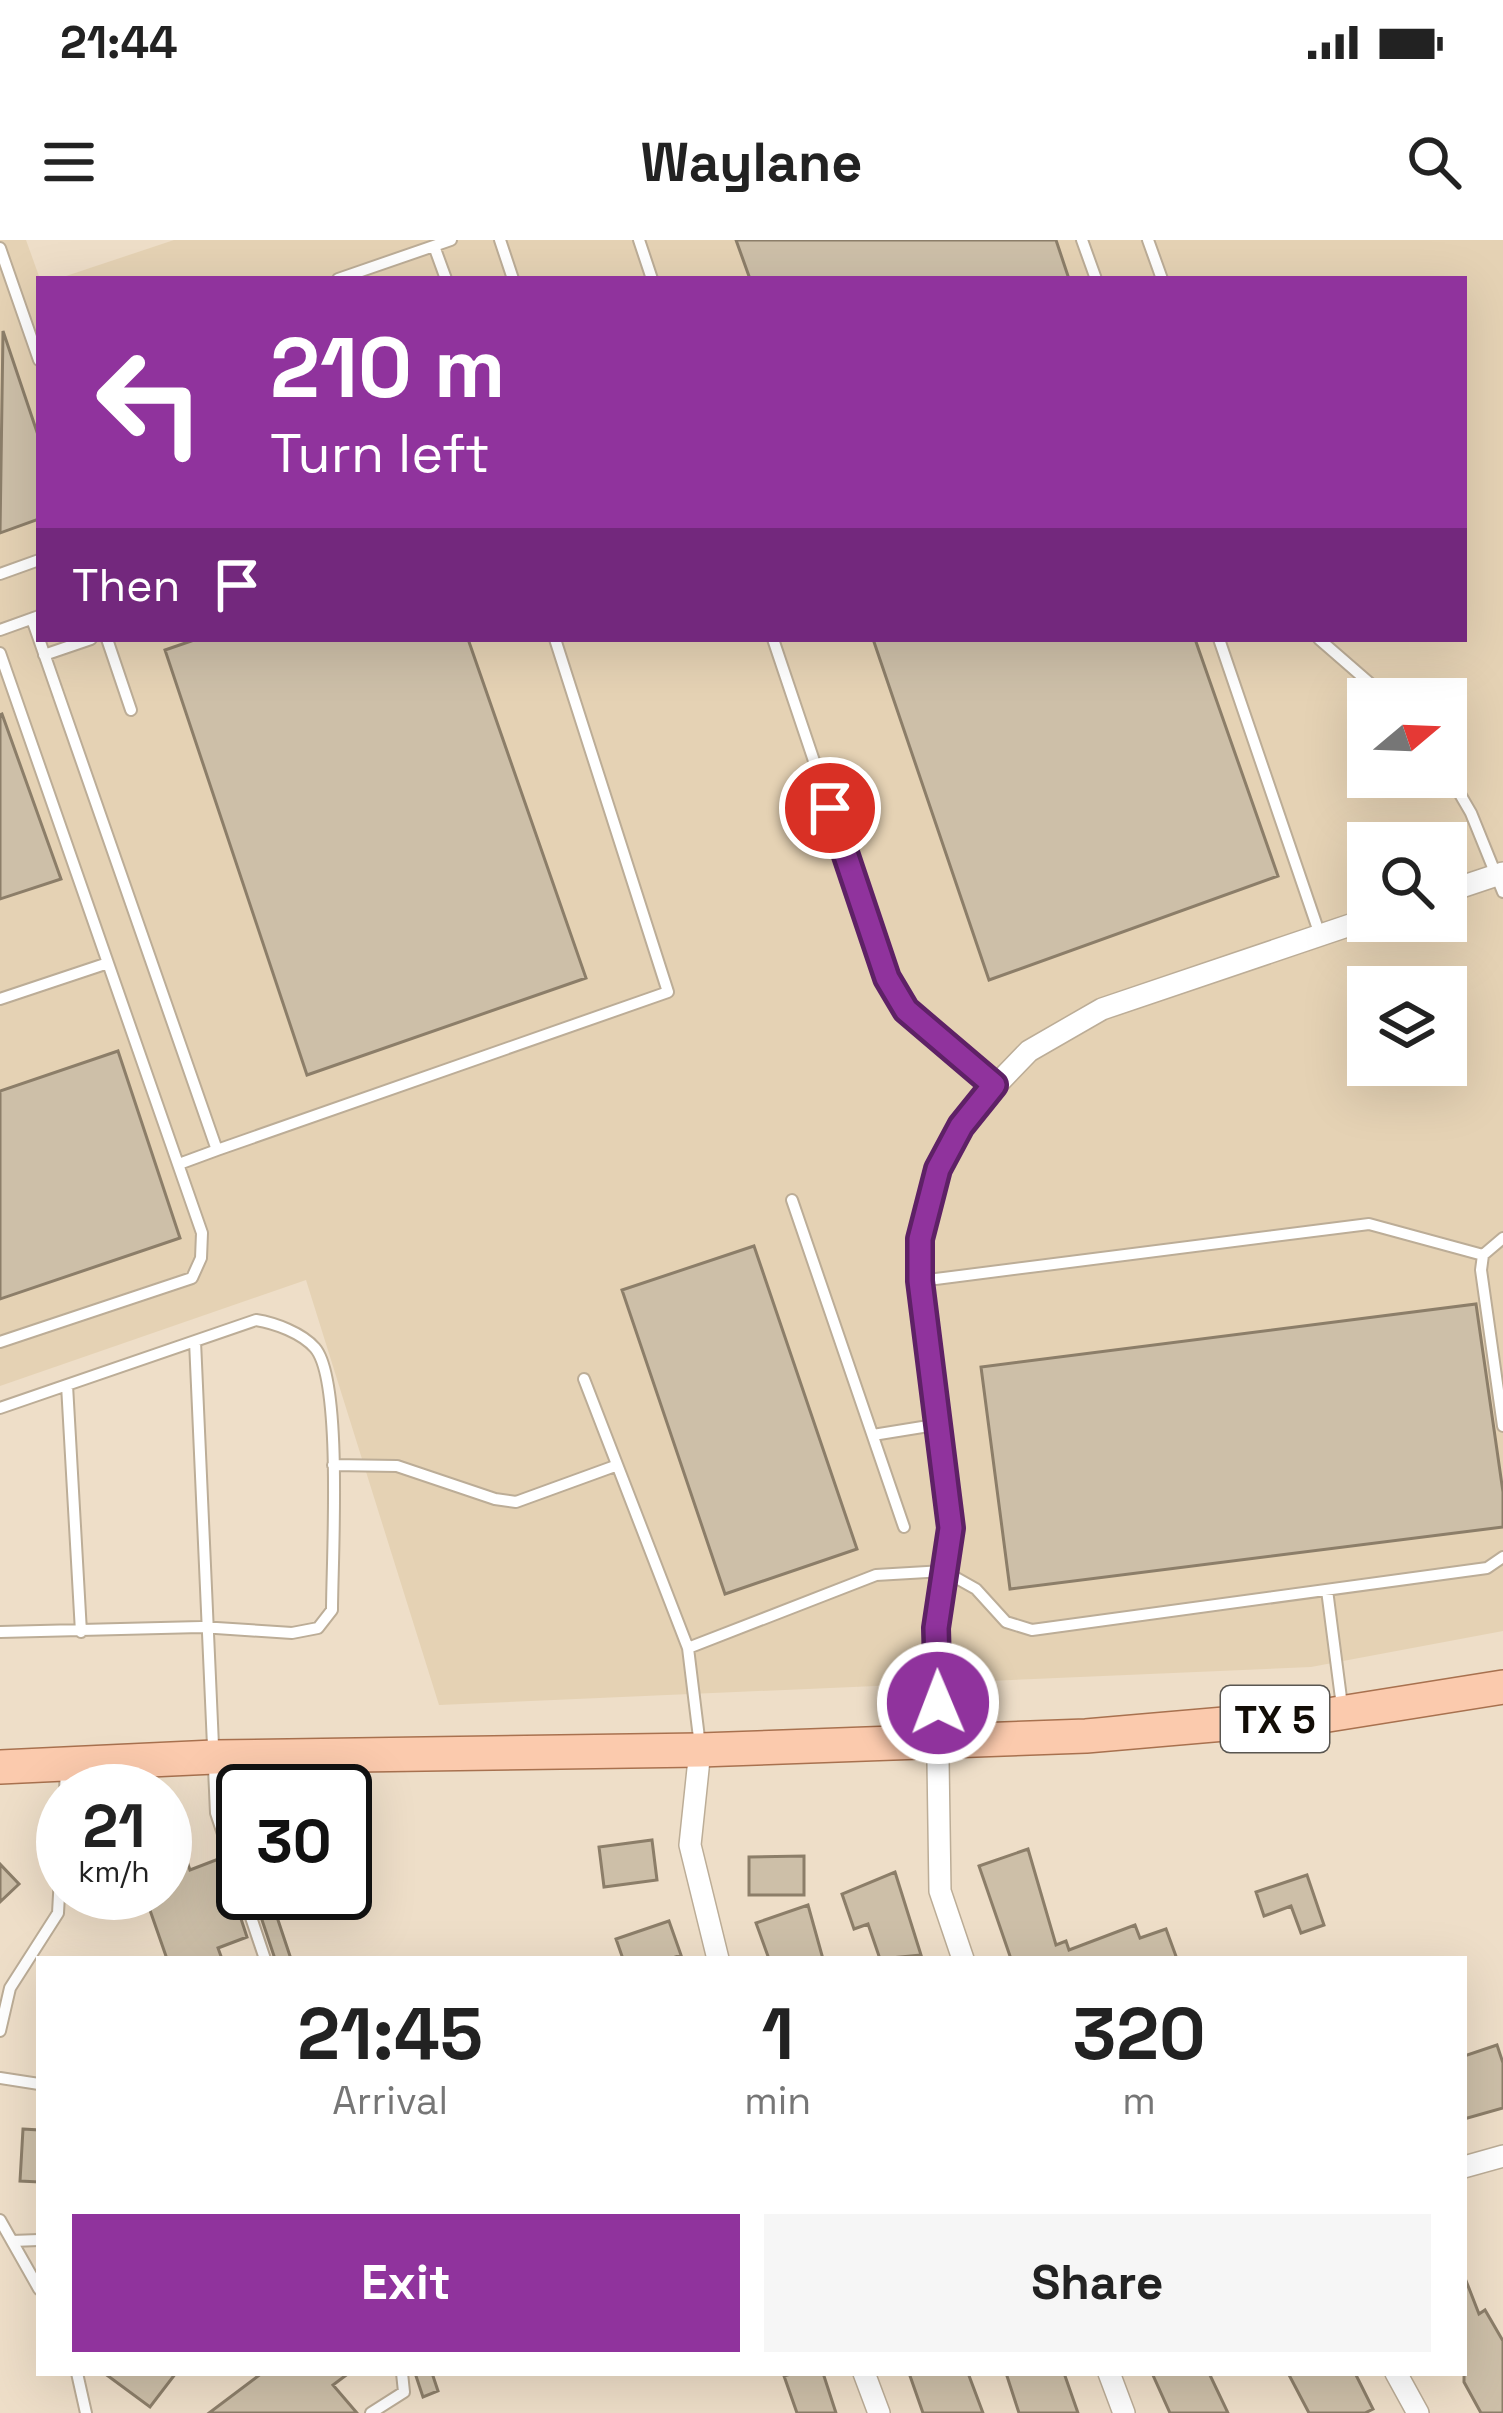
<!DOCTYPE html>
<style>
body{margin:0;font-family:"Space Grotesk",sans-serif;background:#f6f6f6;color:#222;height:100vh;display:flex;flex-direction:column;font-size:45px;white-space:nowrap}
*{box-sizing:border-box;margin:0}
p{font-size:39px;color:#767676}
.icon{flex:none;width:66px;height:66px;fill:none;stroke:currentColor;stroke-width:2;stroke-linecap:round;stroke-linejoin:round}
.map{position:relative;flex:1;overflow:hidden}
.sheet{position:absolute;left:36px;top:1716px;width:1431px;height:420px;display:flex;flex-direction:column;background:#fff;border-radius:0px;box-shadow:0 12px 48px #0002}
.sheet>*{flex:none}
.guide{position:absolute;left:36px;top:36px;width:1431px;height:366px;border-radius:0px;box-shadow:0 12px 48px #0002;background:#90339d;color:#fff;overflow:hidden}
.needle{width:78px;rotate:71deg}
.fabs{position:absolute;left:1347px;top:438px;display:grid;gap:24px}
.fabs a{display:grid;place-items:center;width:120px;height:120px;border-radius:0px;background:#fff;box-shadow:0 12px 48px #0002;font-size:60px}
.speed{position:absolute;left:36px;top:1524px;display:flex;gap:24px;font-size:60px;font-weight:700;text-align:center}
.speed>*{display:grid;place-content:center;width:156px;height:156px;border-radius:50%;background:#fff;box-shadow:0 12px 48px #0002;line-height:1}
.speed small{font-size:30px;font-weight:400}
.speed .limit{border:6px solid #111;border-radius:18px;background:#fff;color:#111}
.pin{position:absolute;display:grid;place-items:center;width:102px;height:102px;color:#fff;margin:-51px;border:6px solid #fff;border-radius:50%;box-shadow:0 3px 12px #0007}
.me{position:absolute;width:132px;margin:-66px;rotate:359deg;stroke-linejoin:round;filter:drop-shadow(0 0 9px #0008)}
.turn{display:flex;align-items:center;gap:42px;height:252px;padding:0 36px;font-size:54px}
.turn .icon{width:156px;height:156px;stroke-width:2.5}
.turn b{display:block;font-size:84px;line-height:102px}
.then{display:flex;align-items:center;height:114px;padding:0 36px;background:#0003;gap:24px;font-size:45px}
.eta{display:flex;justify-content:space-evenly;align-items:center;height:204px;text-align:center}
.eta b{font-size:72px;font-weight:800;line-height:84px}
.button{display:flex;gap:24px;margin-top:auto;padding:24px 36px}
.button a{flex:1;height:138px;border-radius:0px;background:#90339d;color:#fff;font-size:48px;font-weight:800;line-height:138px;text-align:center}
.button a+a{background:#f6f6f6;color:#222}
.status{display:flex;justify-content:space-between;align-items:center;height:84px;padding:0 60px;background:#fff;direction:ltr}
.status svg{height:33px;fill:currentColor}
header{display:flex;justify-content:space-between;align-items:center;height:156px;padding:0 36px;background:#fff;font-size:54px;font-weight:800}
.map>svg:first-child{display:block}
</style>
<div class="status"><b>21:44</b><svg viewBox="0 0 49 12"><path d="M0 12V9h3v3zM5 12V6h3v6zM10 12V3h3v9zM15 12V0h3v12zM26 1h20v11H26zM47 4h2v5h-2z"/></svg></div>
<header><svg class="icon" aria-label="menu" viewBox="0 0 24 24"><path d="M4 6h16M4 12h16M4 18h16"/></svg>Waylane<svg class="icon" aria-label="search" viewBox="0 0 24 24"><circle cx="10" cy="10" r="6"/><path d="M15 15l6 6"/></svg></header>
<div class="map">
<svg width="1503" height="2173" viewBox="0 0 1503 2173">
<rect width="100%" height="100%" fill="#eedec8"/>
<path fill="#e5d2b4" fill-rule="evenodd" d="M0,0H26L40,39L39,399H1464V39H57L174,0H1503V1391L1311,1427L439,1465L306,1040L0,1146ZM1368,459H1446V537H1368ZM1368,603H1446V681H1368ZM1368,747H1446V825H1368Z"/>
<path fill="#cdbfa8" stroke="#8c7e69" stroke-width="3" d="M736,0H1056L1069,39H750Z
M3,91L39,198V279L0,293Z
M197,399H468L586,738L307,835L165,410Z
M873,399H1195L1278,636L989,740Z
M2,474L61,639L0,659V475Z
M118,811L180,998L0,1059V851Z
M754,1006L857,1309L725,1354L622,1050Z
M1476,1064L1503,1252V1287L1010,1349L981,1127Z
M179,1598L190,1630L221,1618L247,1697L218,1708L222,1719H167L144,1653H165V1603Z
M652,1600L657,1640L604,1647L599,1607Z
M1028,1609L1056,1705L1066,1701L1069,1710L1135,1685L1140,1698L1166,1689L1177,1719H1011L979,1626Z
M804,1616V1655H749V1617Z
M0,1624L19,1644L0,1662Z
M895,1632L921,1715L880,1719L868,1684L854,1689L842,1654Z
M1307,1635L1324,1685L1301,1693L1291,1666L1264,1676L1256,1652Z
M253,1653H269L291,1719H275Z
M808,1665L823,1719H769L756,1683Z
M669,1681L681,1715L670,1719H623L616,1699Z
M1497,1805L1503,1823V1868L1464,1879V1816Z
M23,1889L39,1890V1942L20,1941Z
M1465,2038L1479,2074L1485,2070L1503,2101V2173H1481L1464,2142Z
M104,2133H176L150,2167Z
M262,2133H349L333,2145L357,2173H209Z
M415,2133H432L438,2151L423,2157Z
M794,2133H823L836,2173H797L784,2136Z
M909,2133H968L983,2173H923Z
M1006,2133H1064L1078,2173H1019Z
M1152,2133H1209L1228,2173H1170Z
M1288,2133H1355L1373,2169L1365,2173H1309Z"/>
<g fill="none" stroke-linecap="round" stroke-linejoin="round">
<g stroke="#bcad97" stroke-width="14">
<path id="lane" d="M500,0L513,39
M639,0L652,39
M1082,0L1096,39
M1148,0L1162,39
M434,6L446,39
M0,8L39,120
M338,39L451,0
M0,334L39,320
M32,379L217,910L668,752L555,399
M0,390L39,376
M107,399L131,470
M773,399L887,738L906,769L994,845
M1219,399L1320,695
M1319,399L1388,459
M0,413L202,993L201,1018L192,1038L0,1102
M44,415L91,399
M1446,530L1471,573L1503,652
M0,759L108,723
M179,924L217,910
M792,960L904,1287
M1503,998L1483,1015L1481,1030L1503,1186
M920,1041L1369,984L1483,1015
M195,1101L216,1573L265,1719
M584,1139L688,1408
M67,1145L81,1392
M0,1168L256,1080C275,1083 302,1093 315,1108C343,1140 332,1321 332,1370L318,1388L292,1393L201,1387L0,1392
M873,1195L941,1184
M333,1225L397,1226L495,1259L516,1262L615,1226
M1327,1350L1342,1466
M700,1506L688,1408L876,1335L944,1331L976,1349L1006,1382L1032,1390L1487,1328L1503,1317
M65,1551L66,1529
M0,1791L10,1748L58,1673L63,1582
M0,1838L39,1844
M0,1980L39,2049
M12,2001L39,2000
M77,2133L86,2173
M371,2173L404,2152L402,2133"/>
</g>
<g stroke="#bcad97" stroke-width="24">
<path id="street" d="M1446,652L1503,633
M700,1510L690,1605L718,1719
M963,1719L940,1651L936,1388L951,1288L920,1041L921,999L938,929L975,867L1029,811L1102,769L1368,679
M1464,1927L1503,1916
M864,2133L879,2173
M1109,2133L1124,2173
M1396,2133L1418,2173"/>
</g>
<g stroke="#a8714f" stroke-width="36">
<path id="primary" d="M0,1527L214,1517L700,1510L1086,1496L1328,1475L1503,1447"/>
</g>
<use href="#lane" stroke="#fff" stroke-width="10"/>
<use href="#street" stroke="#fff" stroke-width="21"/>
<use href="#primary" stroke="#fbcaad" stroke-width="33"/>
</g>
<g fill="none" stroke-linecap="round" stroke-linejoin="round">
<g stroke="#5e2166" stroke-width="30">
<path id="route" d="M830,568L887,738L906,770L994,845L961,886L938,929L920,999V1041L951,1288L936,1388L938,1463"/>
</g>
<use href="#route" stroke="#90339d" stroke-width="21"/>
</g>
<g text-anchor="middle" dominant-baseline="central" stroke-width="9" stroke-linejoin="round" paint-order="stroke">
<rect fill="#fff" stroke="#595651" stroke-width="3" x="1221" y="1446" width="108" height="66" rx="9"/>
<g font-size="39" font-weight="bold" fill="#120d06">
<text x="1275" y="1479">TX 5</text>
</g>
</g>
</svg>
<div class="fabs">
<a><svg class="needle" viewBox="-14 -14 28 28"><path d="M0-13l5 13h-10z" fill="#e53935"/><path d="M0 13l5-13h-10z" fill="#767676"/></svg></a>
<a><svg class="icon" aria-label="search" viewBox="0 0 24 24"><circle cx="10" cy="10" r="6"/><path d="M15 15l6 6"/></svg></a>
<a><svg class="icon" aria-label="layers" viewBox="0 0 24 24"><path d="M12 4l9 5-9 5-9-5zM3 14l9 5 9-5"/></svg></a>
</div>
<div class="speed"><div>21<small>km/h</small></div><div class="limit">30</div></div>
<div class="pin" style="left:830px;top:568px;background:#d93025"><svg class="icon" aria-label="arrive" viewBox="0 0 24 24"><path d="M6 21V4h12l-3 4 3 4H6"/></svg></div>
<svg class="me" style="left:938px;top:1463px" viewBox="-20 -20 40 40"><circle r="17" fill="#90339d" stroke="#fff" stroke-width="3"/><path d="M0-11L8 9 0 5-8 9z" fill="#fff"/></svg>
<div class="guide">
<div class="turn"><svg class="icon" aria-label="left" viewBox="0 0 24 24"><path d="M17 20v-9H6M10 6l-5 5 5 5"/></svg><div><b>210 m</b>Turn left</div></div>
<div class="then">Then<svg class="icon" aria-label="arrive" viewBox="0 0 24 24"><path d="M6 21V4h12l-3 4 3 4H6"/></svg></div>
</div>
<section class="sheet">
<div class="eta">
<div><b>21:45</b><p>Arrival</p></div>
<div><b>1</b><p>min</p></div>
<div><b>320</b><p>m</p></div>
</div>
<div class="button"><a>Exit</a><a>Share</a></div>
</section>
</div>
